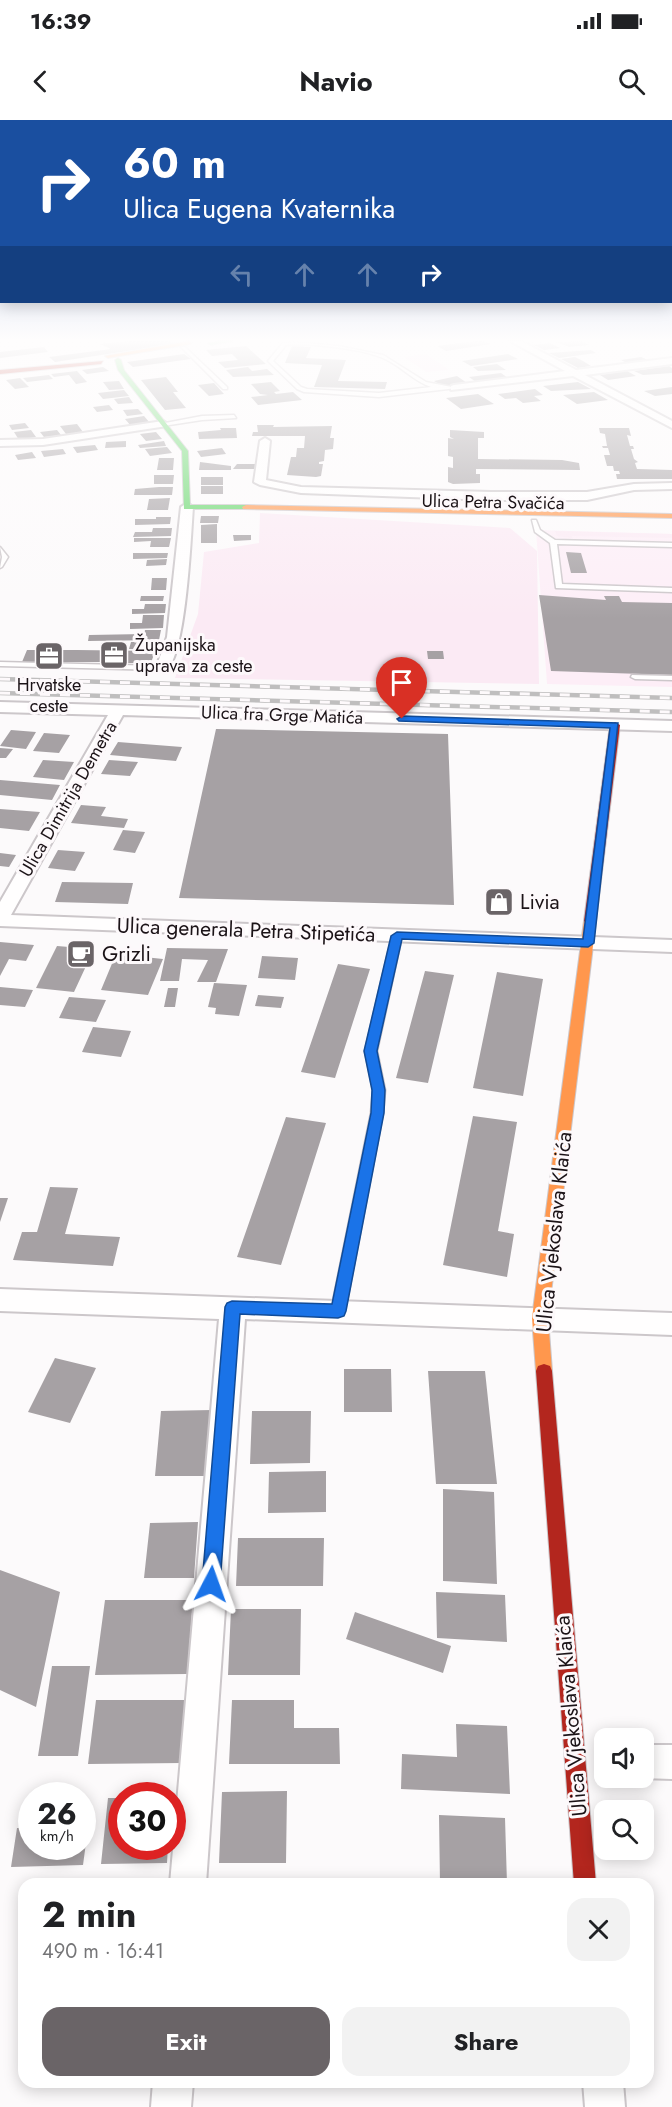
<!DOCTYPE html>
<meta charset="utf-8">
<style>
body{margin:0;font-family:Jost,sans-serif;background:#f2f2f2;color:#202124;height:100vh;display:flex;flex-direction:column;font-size:22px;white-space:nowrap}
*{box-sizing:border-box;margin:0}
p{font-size:20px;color:#757577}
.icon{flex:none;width:33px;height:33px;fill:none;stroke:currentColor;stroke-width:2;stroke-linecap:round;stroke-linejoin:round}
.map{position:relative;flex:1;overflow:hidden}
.panel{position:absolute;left:18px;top:1758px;width:636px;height:210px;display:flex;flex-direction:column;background:#fff;border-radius:18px;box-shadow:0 3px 15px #0003}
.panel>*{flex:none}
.banner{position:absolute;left:0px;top:0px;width:672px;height:183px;box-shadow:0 3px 15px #0003;background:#1a4fa0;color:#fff;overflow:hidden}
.controls{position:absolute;left:594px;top:1608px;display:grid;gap:12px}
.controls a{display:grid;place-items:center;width:60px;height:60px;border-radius:12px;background:#fff;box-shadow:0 3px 15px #0003;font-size:30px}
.speed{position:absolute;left:18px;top:1662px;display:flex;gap:12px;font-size:30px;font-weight:700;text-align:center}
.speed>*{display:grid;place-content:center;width:78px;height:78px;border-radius:50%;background:#fff;box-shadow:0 3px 15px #0003;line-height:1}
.speed small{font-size:15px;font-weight:400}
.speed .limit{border:9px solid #d22;background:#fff;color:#111}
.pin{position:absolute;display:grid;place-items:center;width:51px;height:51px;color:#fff;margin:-62px -26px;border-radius:50% 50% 50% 0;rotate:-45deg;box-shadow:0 0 6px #0007}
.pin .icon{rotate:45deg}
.me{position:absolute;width:66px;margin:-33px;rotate:4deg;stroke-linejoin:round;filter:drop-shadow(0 0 4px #0008)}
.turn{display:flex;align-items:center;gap:21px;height:126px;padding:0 24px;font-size:27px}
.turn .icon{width:78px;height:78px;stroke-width:2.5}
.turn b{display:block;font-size:42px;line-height:51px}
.lanes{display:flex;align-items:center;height:57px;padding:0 24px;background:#0003;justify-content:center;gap:30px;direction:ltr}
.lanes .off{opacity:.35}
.round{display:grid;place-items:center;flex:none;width:63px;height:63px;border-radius:18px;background:#f2f2f2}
.head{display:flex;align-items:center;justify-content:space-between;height:102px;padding:0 24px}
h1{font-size:36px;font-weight:700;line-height:45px}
.cta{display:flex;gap:12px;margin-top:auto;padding:12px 24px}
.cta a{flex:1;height:69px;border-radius:18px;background:#6a6467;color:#fff;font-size:24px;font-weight:700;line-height:69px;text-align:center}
.cta a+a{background:#f2f2f2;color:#202124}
.status{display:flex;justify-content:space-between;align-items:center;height:42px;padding:0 30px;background:#fff;direction:ltr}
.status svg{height:16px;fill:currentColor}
header{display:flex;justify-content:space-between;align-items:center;height:78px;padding:0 24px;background:#fff;font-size:27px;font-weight:700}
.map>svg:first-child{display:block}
</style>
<div class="status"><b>16:39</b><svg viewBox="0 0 49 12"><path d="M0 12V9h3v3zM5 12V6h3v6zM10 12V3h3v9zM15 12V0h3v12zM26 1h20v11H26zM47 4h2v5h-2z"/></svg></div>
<header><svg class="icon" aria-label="back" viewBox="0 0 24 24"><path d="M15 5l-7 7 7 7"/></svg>Navio<svg class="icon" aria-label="search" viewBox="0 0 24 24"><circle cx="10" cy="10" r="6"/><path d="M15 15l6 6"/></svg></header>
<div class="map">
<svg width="672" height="1987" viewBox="0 0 672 1987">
<rect width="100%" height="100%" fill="#fcfafb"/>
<path fill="#fdeef7" d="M536,410L672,414V567L547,564Z"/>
<path fill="#fbeaf4" d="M426,234L448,249V250L426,252L404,237Z
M260,393L510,408L537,431L539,564L175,558L198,494L204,432L259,423Z
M555,411L672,414V418L572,416V418L557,416Z"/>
<path fill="#a6a1a4" d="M128,221H170L174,224L55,242L49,237L111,229L100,224Z
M475,221H484L491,224L446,231L437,226Z
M581,221L589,225L569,227L557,222Z
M550,223L560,228L544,230L534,225Z
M246,226L266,244L225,248L218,242L238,240L232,234L212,236L206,230Z
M292,226L311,227L306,238L346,240L338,261L387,262L385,269L314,267L322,245L285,243Z
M44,227L48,232L0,238V232Z
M591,230L596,233L559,238L549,233Z
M184,234L191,239L133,247L127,242Z
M508,234L518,239L471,246L462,241Z
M575,237L583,241L591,246L578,248L561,239Z
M641,237L648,240L627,243L621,240Z
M497,244L506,250L478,251L473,247Z
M669,246L672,248V253L643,255L634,251Z
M103,247L109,251L87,254L82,250Z
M248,247L252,251L267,249L274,255L233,257L226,250Z
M77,251L87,262L76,264L69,255L54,257L51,254Z
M627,251L636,256L608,260L600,255Z
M501,253L508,258L476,262L469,257Z
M49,255L53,259L27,262L23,258Z
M457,256L467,263L442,266L434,261Z
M166,257L178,272H173L186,288L165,290L141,260Z
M20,258L29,267L15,269L6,260Z
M119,261L124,269L109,270L103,262Z
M271,262L280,271L274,272L276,274L293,272L302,280L258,285L251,277L268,275L260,274L251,264Z
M578,262L591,269L551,271L543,266Z
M214,263L224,274L209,276L198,265Z
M672,267V274L655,276L644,271Z
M535,269L543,275L534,276L541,281L523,283L516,278L505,279L498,274Z
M124,270L129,276L103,279L98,273Z
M594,272L608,280L577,284L563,275Z
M478,274L494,284L461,289L446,278Z
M129,277L133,283L118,284L114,279Z
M109,285L113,290L97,292L93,287Z
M138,289L143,294L127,296L123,290Z
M144,296L150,303L131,306L125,299Z
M25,303L29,308L12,310L9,305Z
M77,304L83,312L66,314L60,306Z
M257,305H274L273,307L332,306L330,318H334L333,329L325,330L324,341L319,342V344H323L321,356L316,357L287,355L291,337H296L297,328H304L305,316H252L253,312H258Z
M220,308H236L237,318L199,319L198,312L221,310Z
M599,308H629L631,316L627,315L630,326H633L634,329H631L634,339L638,342L635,343L637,349L672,350V359H617L616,354H620L619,351H614L613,346H607L604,335H610L608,328H603L602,326H607L605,314L600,313Z
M31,310L36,317L19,320L14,312Z
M57,310L61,315L44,317L40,312Z
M450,310L484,312V318H478V339L562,340L579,343L580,350L476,349V354H480V363L453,364L448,362V347L453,348V337L448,336V318L454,319L450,317Z
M156,312L162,319L146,321L140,314Z
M126,321V327L105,328L106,322Z
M164,321L166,326L140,328L138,325Z
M95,325L98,330L77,333L73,327Z
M167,327L172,333L150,336L145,329Z
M222,328L226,334L201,337L197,331Z
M63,329L66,334L44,337L41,331Z
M32,332L36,338L18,340L15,335Z
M159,338H174L173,350H157Z
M200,342L231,346V350H199Z
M237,344H256L259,345V349H233Z
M154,355H174L173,364H154Z
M201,357H223V365H201Z
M201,366H223V374H201Z
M159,367H173L172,375H134L135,369Z
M170,378L168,390H147L149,379Z
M201,396H219L218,403H200Z
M156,397H171L170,404L135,405V399H156Z
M217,404V423H201V405Z
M153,408H172L171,416L133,417L135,412H152Z
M233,415H251V420L234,421Z
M134,418H171L169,427H150L151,421L134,422Z
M566,432L581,433L587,453H571Z
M133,433H168L167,438L133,439Z
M167,439L166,445L146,446L147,440Z
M152,458H167L166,470H151Z
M539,475L606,480L604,476H619L622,482L672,483V555L551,551Z
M141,476H164L163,481H140Z
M145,484H166L165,493L132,494V489H144Z
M143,495H164L163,508L130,509V503H142Z
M145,510H161L159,520L88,521L89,515L144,514Z
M131,522H162L160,530L129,529Z
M27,530H77L155,531L151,543H125L126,539H117V542H22Z
M427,531H443L444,539H428Z
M216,609L448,614L454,785L179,778Z
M11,610L36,612L26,629L0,626Z
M44,613L70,615L59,633L33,631Z
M118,622L182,627L176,641L110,635Z
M0,628L13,629L6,638H0Z
M43,640L74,642L64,660L33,657Z
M109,640L138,642L130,656L101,654Z
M0,660L60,665L52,680L0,675Z
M81,685L106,687L101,696L128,699L124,708L71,703Z
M0,689L40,692L29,711L0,708Z
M123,710L145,712L135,733L113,730Z
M58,730L85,732L75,751L48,748Z
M0,733L16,735L9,747L0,746Z
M62,762L133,763L128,784L55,782Z
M0,822L34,825L26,841L9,839L0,856Z
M57,826L94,829L74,872L36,868Z
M167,828L228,829L216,862H197L208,840L182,839L179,861H160Z
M116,834L163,839L148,875L101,870Z
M262,836L298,838L295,860L258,858Z
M338,844L370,849L335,958L301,952Z
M425,851L454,855L428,963L396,958Z
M497,852L543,859L523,976L473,968Z
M214,863L247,865L239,896L215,894L216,888L208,887Z
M0,867L33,870L25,887L0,885Z
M168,868H178L175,887H164Z
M258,875L284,877L281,888L255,886Z
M69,877L106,880L96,902L59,898Z
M93,907L131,911L121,937L82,932Z
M473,996L517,1002L498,1111L514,1114L507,1157L443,1145Z
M286,997L326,1003L281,1145L237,1137Z
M50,1067L78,1068L65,1114L120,1117L113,1146L13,1140L22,1112H37Z
M0,1078H8L0,1102Z
M55,1238L96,1248L70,1303L28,1292Z
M344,1249H391L392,1292H344Z
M428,1251H485L497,1364H436Z
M212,1290L208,1356H155L161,1291Z
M252,1291H311L310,1343L250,1344Z
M326,1351V1392L268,1393L269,1352Z
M443,1369L494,1372L497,1464L443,1461Z
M198,1402L194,1458H144L150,1403Z
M238,1418H324L323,1466H236Z
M0,1450L60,1472L36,1587L0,1570Z
M436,1472L505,1475L507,1522L437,1518Z
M105,1480H193L187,1554L95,1555Z
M231,1489H301L300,1555H228Z
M355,1492L451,1526L443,1553L346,1519Z
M52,1546H90L78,1636H38Z
M96,1580H186L182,1643L88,1644Z
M232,1580H294V1608H339L340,1644H229Z
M456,1604L507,1606L510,1674L401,1669L402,1634L457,1637Z
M287,1671L286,1743H219L222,1672Z
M108,1678H122V1726H168L167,1743L101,1744Z
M439,1695L505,1698L507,1764H440Z
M17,1708H32V1726H82V1708H88L83,1745L11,1747Z"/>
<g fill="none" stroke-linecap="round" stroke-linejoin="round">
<g stroke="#ccc7ca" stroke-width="3">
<path id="lane" d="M293,222L338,226L383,235L426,262L457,268L379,277L304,272L297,269L268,241L283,223ZM286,225C311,223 366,229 387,240C403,248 414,261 431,267L379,273L307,269L301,267L273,241Z
M181,227H185L227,267V269H223Z
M234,295L236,298L202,300L163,306L160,304L202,296Z
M532,400H536L540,410L555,420L672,423V427L557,424L562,464L672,468V472L556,468L550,423L535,412Z
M0,427L8,437L2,447L0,448L2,437Z
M0,542L163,546L167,548L163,550L0,546Z
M632,555L672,556V560L635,559L631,557Z
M397,813L402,816L377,931L385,970L383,993L345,1191L343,1195L338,1197L333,1195L331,1191L371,993L373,970L365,931L392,816Z"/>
</g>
<g stroke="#ccc7ca" stroke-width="4">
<path id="street" d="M510,221H521L576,250L672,238V244L585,255L672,301V308L573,256L451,270V266L454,265L565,251Z
M163,301L168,304L167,306L43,325L0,326V320L43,319Z
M265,318L270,321L266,360L301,367L491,372H587L634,364L672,363V369L634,370L587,380H491L301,373L260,365L254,362L260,321Z
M187,383L193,387C191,412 186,547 163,552L156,548L167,517L181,387Z
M0,582L672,601V611L123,595L11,795L672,820V832L0,806V782L108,595L0,592Z
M0,1169L672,1193V1215L245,1199L206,1764H170L219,1199L0,1191Z
M644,1625H672V1659L641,1658H644Z
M153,1962H193L191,1987H151Z
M583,1962H623L625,1987H585Z"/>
</g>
<g stroke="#ccc7ca" stroke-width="2">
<path id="fast" d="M219,221H233L211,225L208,223Z
M118,238L121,240L124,250L188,331L190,385H246L250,387L249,389H184L182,331L118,250L115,240Z"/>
</g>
<g stroke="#ccc7ca" stroke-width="2">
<path id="slow" d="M189,221L191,224L108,238L105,236Z
M246,385L672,394V398L243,389L242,387Z
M590,797L596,801L548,1198L552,1251L550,1256L544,1258L538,1256L536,1251L532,1198L584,801Z"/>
</g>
<g stroke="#ccc7ca" stroke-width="2">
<path id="jam" d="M103,241L101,244L0,254V250Z
M615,602L620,605L596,801L590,805L584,801L610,605Z
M544,1244L550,1246L552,1251L596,1764H574L536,1251L538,1246Z"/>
</g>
<use href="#lane" fill="#fffefe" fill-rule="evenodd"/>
<use href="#street" fill="#fffefe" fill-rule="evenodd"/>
<use href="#fast" fill="#63d668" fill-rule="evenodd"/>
<use href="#slow" fill="#ff974d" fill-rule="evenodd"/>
<use href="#jam" fill="#b3261e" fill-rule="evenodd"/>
<g stroke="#bfbebe" stroke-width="4.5">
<path id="rail" d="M0,559L672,578
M0,573L672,592"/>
</g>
<use href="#rail" stroke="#fdf9fb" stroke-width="3" stroke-dasharray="10" stroke-linecap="butt"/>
</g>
<linearGradient id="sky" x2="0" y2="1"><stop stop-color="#acbee6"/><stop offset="0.44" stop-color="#fefdfd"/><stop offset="1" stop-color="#fefdfd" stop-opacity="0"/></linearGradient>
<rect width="672" height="499" fill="url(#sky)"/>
<path fill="#1a73e8" stroke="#114b97" stroke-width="1.5" d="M402,596L618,603L594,823L588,827L402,819L377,931L385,970L384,993L346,1191L344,1196L338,1198L240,1194L220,1464L218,1470L211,1473L204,1470L202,1464L225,1187L227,1183L232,1181L332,1184L371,993L372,970L364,931L391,816L397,812L583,819L610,608L399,601L397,599Z"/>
<defs>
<g id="office-square" transform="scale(1.5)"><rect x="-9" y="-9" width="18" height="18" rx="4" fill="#6a6467" stroke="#fdf9fb"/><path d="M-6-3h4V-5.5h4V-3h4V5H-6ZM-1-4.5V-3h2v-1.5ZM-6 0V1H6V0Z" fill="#fff"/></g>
<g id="shop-square" transform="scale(1.5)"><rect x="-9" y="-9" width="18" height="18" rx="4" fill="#6a6467" stroke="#fdf9fb"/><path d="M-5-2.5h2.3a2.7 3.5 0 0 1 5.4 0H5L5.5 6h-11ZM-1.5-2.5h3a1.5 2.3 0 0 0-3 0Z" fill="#fff"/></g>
<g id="cafe-square" transform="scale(1.5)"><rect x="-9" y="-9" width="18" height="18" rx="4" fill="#6a6467" stroke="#fdf9fb"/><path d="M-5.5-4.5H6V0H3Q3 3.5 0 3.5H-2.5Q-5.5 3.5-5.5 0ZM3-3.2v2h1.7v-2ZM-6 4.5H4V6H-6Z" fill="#fff"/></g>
</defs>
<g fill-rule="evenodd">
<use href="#office-square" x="114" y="535"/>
<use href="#office-square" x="49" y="536"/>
<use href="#shop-square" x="499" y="782"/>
<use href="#cafe-square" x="81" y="834"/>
</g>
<g text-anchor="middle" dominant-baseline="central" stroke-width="6" stroke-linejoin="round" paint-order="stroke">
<g font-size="18" fill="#1b1317" stroke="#fdf9fb">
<text transform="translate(493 382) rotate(1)">Ulica Petra Svačića</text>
<text transform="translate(282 595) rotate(2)">Ulica fra Grge Matića</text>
<text transform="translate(68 679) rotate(-60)">Ulica Dimitrija Demetra</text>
</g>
<g font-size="18" fill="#1b1317" stroke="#fdf9fb" text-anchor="start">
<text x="135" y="525">Županijska<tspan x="135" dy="21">uprava za ceste</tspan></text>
<text x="49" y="565" text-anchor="middle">Hrvatske<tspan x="49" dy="21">ceste</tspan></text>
</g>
<g font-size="21" fill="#1b1317" stroke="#fdf9fb" text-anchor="start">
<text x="520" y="782">Livia</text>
<text x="102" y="834">Grizli</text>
</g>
<g font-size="21" fill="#1b1317" stroke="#fdf9fb">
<text transform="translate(246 810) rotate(2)">Ulica generala Petra Stipetića</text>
<text transform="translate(554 1112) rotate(-84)">Ulica Vjekoslava Klaića</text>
<text transform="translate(571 1596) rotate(-95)">Ulica Vjekoslava Klaića</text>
</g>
</g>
</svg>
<div class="controls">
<a><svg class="icon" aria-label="sound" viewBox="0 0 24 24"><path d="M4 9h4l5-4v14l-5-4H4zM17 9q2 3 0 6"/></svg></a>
<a><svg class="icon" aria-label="search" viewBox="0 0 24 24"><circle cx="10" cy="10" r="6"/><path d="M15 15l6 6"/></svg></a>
</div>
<div class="speed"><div>26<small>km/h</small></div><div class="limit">30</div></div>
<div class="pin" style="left:402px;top:599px;background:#d93025"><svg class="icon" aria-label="arrive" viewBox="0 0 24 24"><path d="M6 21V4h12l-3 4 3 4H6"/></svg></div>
<svg class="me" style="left:211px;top:1464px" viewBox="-20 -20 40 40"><path d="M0-17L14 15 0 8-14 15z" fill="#1a73e8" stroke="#fff" stroke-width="4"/></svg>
<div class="banner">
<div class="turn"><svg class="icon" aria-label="right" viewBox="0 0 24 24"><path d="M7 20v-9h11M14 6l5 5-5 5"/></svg><div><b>60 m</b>Ulica Eugena Kvaternika</div></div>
<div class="lanes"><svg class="icon off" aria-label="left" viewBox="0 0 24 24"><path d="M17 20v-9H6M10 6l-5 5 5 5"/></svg><svg class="icon off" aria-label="ahead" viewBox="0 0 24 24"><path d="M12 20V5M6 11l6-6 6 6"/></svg><svg class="icon off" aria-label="ahead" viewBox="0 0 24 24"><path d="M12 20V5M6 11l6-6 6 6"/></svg><svg class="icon" aria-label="right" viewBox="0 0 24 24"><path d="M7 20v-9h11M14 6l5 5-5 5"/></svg></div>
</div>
<section class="panel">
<div class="head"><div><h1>2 min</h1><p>490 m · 16:41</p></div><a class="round"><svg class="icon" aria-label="close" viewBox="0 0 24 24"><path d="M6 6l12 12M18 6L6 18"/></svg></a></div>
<div class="cta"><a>Exit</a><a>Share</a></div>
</section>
</div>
